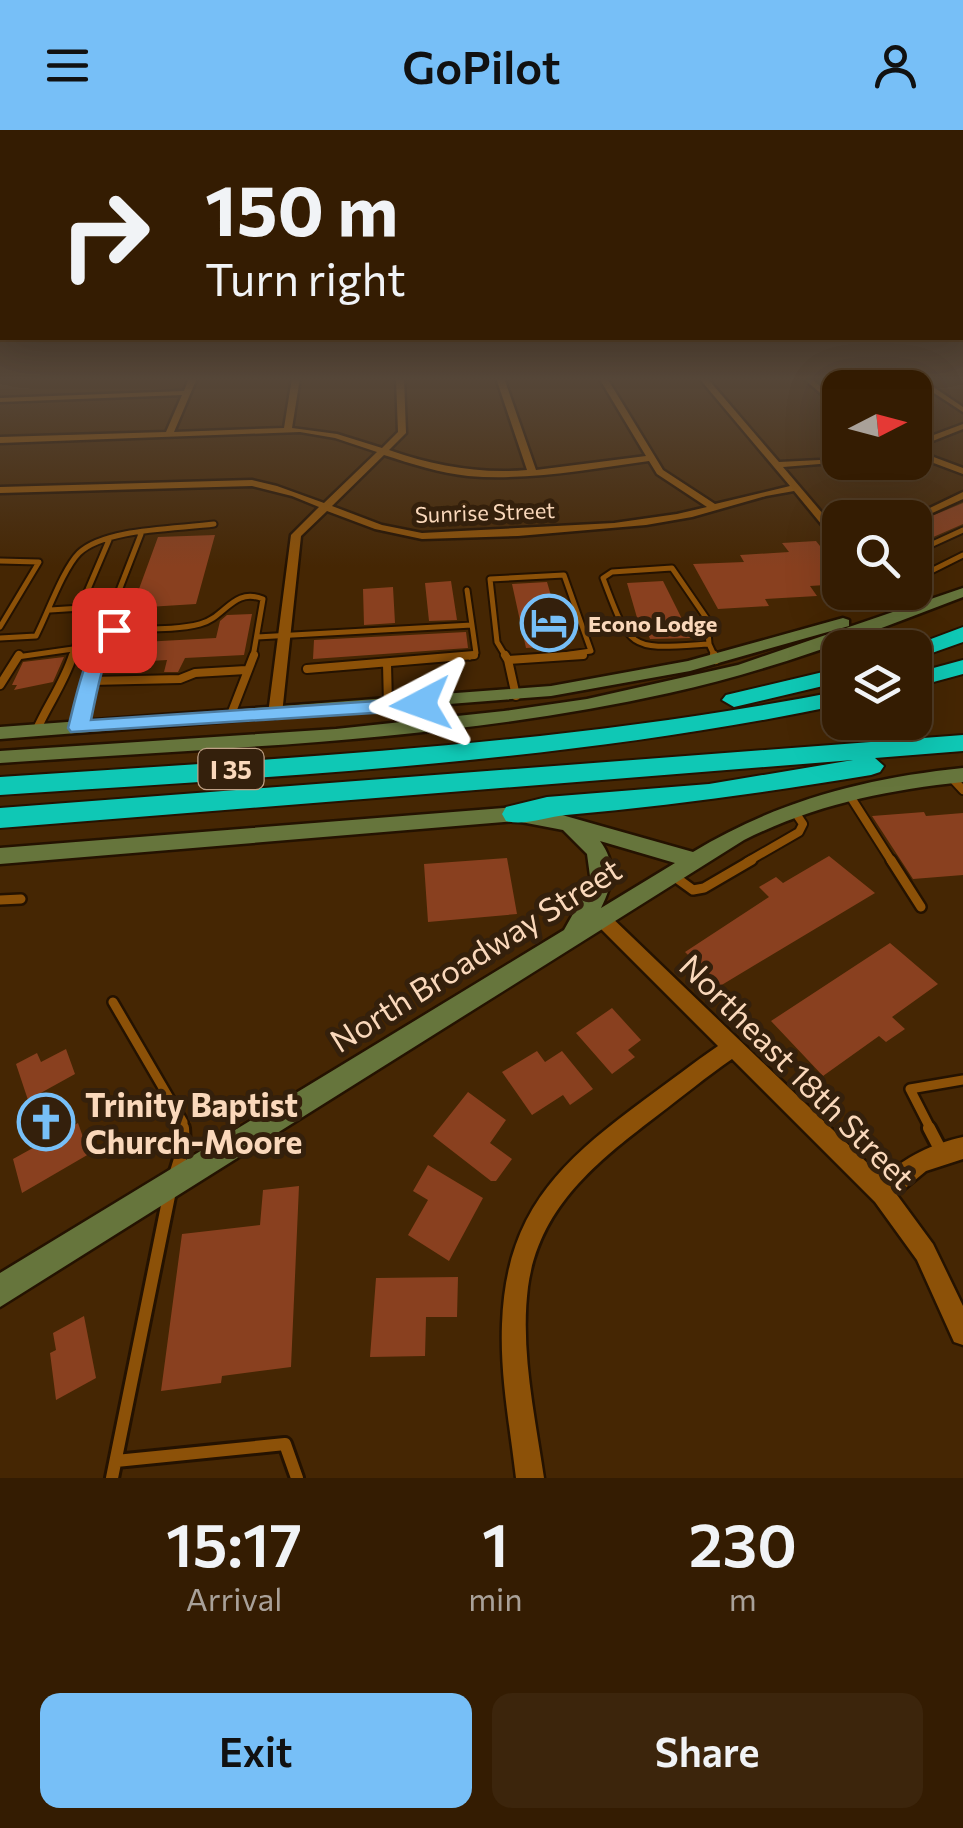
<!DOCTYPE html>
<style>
body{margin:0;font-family:Commissioner,sans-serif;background:#3c250c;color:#f1f3f6;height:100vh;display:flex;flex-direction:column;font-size:38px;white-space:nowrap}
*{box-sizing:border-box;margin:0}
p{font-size:32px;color:#a9a199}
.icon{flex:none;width:55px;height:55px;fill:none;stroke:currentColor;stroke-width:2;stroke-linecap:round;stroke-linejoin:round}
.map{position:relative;height:1348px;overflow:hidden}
.details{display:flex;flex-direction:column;background:#341c02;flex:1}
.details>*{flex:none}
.guide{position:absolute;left:0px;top:0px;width:965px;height:210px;box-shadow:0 10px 40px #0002,0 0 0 2px #4e3a24;background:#341c02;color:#f1f3f6;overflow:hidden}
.needle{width:65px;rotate:84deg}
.tools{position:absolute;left:822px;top:240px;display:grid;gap:20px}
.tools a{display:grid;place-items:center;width:110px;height:110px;border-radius:20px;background:#341c02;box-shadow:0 10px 40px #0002,0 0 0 2px #4e3a24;font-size:50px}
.pin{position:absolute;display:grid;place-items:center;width:85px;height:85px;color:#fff;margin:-42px;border-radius:20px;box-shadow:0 5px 15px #0006}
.me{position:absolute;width:110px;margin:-55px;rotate:266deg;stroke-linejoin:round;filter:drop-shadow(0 0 8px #0008)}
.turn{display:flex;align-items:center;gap:35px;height:210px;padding:0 40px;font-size:45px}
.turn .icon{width:130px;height:130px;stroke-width:2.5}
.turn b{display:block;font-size:70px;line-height:85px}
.eta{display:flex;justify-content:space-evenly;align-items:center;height:170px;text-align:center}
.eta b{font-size:60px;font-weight:600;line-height:70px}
.cta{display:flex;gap:20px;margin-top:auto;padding:20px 40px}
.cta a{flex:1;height:115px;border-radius:20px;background:#77bff7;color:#111;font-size:40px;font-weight:600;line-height:115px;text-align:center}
.cta a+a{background:#3c250c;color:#f1f3f6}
header{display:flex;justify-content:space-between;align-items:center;height:130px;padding:0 40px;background:#77bff7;color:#111;font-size:45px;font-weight:600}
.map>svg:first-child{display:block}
</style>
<header><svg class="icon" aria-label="menu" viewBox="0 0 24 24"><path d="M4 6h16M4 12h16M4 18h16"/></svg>GoPilot<svg class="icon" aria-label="person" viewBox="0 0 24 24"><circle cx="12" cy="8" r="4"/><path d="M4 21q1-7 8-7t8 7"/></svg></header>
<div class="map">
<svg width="963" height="1348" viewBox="0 0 963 1348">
<rect width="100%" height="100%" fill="#452603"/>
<path fill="#89401f" d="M963,373V394L915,415V393Z
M215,405L196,474L132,478L158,407Z
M816,411L840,441V454L810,456L817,466L765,469L769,476L718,479L693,434L744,432L740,425L789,422L782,413Z
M451,451L457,490L429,491L425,453Z
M663,451L682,489L690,508L650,509L646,498H640L627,453Z
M547,452L566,516L526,518L512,454Z
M393,457L395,493L364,495L363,459Z
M252,484L244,525L185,528L178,542H164L167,530L116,533L124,513L216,508L220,491L227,485Z
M466,502L468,518L313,529L314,510Z
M64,527L53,552L14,560L17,555H12L23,532Z
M924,682L926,686L963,683V745L913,749L872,686Z
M829,726L875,763L720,856L685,822L769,767L759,757L776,747L783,753Z
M507,728L517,784L428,792L424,734Z
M890,813L938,854L892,887L905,899L886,912L879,906L823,946L771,891Z
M612,878L641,910L628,920L635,927L612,944L576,903Z
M66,919L75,944L28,970L16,934L37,923L41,932Z
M537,921L545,932L562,921L593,959L570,975L563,965L532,985L502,942Z
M468,962L506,990L490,1013L512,1029L496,1051H491L433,1006Z
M78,993L89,1024L22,1063L13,1029Z
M428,1035L483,1068L449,1131L408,1105L428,1070L413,1061Z
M299,1056L291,1237L222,1246L221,1253L161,1261L182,1104L260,1095L263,1060Z
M458,1147L457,1187H426L425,1226L370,1227L376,1148Z
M84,1186L96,1248L56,1270L50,1223L56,1220L53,1203Z"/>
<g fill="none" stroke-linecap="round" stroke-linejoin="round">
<g stroke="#241201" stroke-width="9">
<path id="lane-far3" d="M915,422L963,400
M0,431L39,432L0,497
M915,436L929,442L963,425
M672,438L707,489L709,514C630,519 631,523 603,448L612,442Z
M467,460L476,523L470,527
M80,478L109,410
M50,480L113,476L141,404
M257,507L472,495
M0,508L36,506C47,485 63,439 79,423C105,398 179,399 214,394
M709,514L715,527
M17,527L73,519
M72,527L82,497
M100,527L111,500C139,498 173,501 200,494C225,488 233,457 263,469L253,527
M506,527L497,512L490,449L564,445L591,521L549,527"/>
</g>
<g stroke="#241201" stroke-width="12">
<path id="lane-far2" d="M505,525L508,530
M714,525L716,530
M508,530L516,566
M508,530L583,525
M387,534L388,574
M307,539L474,525
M90,551L180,549L195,543L246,540
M0,555L19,525
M230,587L254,525
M79,598L101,525
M36,601C48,574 64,553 73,525
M950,646L963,660
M850,666L892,732
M747,732L799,702L803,694L793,679"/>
</g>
<g stroke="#241201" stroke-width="14">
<path id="lane-far1" d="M891,730L921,777
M675,747L693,760L704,758L752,730
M0,770L21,769
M113,872L183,992V1000
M931,1000L910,959L963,950"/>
</g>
<g stroke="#241201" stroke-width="18">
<path id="lane" d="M929,998L941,1021
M176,1042L184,1016L183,998
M116,1331L285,1314L297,1348
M112,1348L169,1066"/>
</g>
<g stroke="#241201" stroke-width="5">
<path id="street" d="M189,248H197L174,302L284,298L292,248H300L292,298L337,304L382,318L398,302L396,248H404L406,303L389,320C435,336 479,344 527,340L496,248H504L536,340L646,326L599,248H607L663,340L715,374L790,356L699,248H707L779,332L840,329V332H844L783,337L840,404V413L836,412L794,361L766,366L692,387L646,395L518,406L422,409L375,399L327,381L301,406L282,584L275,588L268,584L291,405L319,377L292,366L252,356L0,363V357L252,350L277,356L324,373L377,322L335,308L300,302L0,313V307L166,302L182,265L0,272V268L184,261ZM384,325C412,334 440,343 468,346C529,351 590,339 649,331L657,344L707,377L677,384L614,393L422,403L382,395L332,376Z
M803,248H811L840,274V280Z
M911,248H920L963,277V282Z
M963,294V299L915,318V312Z
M915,320L963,338V344L915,326Z
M963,362V369L917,390L909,388Z
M882,462H893L903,474L897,477L893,476Z
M601,781L607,783L883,1048C906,1026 932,1014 963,1007V1029L926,1041L897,1065L933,1114L963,1176V1215L954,1212L917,1130L875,1072L732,929C706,947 683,966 658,985C598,1031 539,1076 528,1157C520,1220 535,1286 544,1348H516C510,1297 500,1246 502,1194C506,1082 559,1033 644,970C669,952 693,933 718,916L595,793L592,788L595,783Z"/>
</g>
<g stroke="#241201" stroke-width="5">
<path id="secondary" d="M963,458V467C867,504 770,541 669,563C449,612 223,617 0,633V621L336,599L504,581L587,569L738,535Z
M843,488L849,490V496L690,541L551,566L0,609V597L551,556L688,531Z
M963,638V652C886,660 814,675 744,710L0,1177V1143L564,800L587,759L590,746L587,724L563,700L516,691L0,734V718L516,677L562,685L693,722C777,671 865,648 963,638ZM600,711L675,733L601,778C613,754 617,734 600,711Z"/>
</g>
<g stroke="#241201" stroke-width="4">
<path id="highway" d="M963,497V512L915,529V518H907Z
M963,530V544L915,557V543Z
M840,538V552L734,577L722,570L726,565Z
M840,561V575C563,633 282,646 0,665V647C282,628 562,616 840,561Z
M963,605V621L875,628L884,636L880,642L871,645C769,662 669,676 566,685C547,687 524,696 506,691L502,684L506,677L547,667L709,654L853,630L0,698V678Z"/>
</g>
<use href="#lane-far3" stroke="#8c5108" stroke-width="5"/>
<use href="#lane-far2" stroke="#8c5108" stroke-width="8"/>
<use href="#lane-far1" stroke="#8c5108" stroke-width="9"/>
<use href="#lane" stroke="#8c5108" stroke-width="12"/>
<use href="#street" fill="#8c5108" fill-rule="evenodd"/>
<use href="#secondary" fill="#66753c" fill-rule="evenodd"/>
<use href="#highway" fill="#0fc8b5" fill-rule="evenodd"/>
</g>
<linearGradient id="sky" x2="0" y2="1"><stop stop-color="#261502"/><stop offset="0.57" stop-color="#564739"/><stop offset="1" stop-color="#564739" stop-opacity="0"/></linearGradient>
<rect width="963" height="437" fill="url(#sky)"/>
<path fill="#77bff7" stroke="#4d7ca1" stroke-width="2.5" d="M114,494L123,500C103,519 97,563 91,590L421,568L431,574L421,580L71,602L68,598C75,572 88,502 114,494Z"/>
<defs>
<g id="hotel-ring" transform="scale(2.875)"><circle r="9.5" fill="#34200c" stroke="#77bff7" stroke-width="1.5"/><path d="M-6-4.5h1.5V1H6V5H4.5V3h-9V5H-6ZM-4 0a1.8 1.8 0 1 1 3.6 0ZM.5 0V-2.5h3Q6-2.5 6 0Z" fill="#77bff7"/></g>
<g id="church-ring" transform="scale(2.875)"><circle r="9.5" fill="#34200c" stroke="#77bff7" stroke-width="1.5"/><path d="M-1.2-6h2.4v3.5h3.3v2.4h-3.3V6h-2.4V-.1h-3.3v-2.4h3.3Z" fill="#77bff7"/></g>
</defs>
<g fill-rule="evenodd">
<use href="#hotel-ring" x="549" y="493"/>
<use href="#church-ring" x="46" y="992"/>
</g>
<g text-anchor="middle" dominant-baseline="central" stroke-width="10" stroke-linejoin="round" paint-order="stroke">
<g font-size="22" fill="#fad8bb" stroke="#34200c">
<text transform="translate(485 382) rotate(-2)">Sunrise Street</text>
</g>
<g font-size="22" font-weight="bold" fill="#fad8bb" stroke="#34200c" text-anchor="start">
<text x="588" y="493">Econo Lodge</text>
</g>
<rect fill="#34200c" stroke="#bfa186" stroke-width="2.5" x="198.5" y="619" width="65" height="40" rx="8"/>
<g font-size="25" font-weight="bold" fill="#fad8bb">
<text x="231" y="639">I 35</text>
</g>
<g font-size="32" fill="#fad8bb" stroke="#34200c">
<text transform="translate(475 824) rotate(-32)">North Broadway Street</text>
<text transform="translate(798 941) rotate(45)">Northeast 18th Street</text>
</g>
<g font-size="32" font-weight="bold" fill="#fad8bb" stroke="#34200c" text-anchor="start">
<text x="85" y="974">Trinity Baptist<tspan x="85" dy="37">Church-Moore</tspan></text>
</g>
</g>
</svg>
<div class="tools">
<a><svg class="needle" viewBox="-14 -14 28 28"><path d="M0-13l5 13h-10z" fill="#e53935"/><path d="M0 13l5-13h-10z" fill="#a9a199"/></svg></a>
<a><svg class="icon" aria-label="search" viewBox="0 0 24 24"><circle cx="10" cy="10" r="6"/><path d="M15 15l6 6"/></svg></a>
<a><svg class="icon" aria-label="layers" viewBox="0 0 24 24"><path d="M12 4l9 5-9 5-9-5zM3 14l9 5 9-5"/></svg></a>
</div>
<div class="pin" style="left:114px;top:500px;background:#d93025"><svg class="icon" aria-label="arrive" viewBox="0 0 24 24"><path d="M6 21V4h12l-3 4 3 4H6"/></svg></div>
<svg class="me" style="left:421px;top:574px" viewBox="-20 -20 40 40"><path d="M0-17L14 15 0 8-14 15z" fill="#77bff7" stroke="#fff" stroke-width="4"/></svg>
<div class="guide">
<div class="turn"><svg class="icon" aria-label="right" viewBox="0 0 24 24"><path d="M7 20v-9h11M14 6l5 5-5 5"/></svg><div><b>150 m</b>Turn right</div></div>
</div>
</div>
<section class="details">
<div class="eta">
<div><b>15:17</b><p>Arrival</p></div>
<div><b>1</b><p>min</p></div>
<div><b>230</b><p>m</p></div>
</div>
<div class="cta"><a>Exit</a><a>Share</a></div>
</section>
